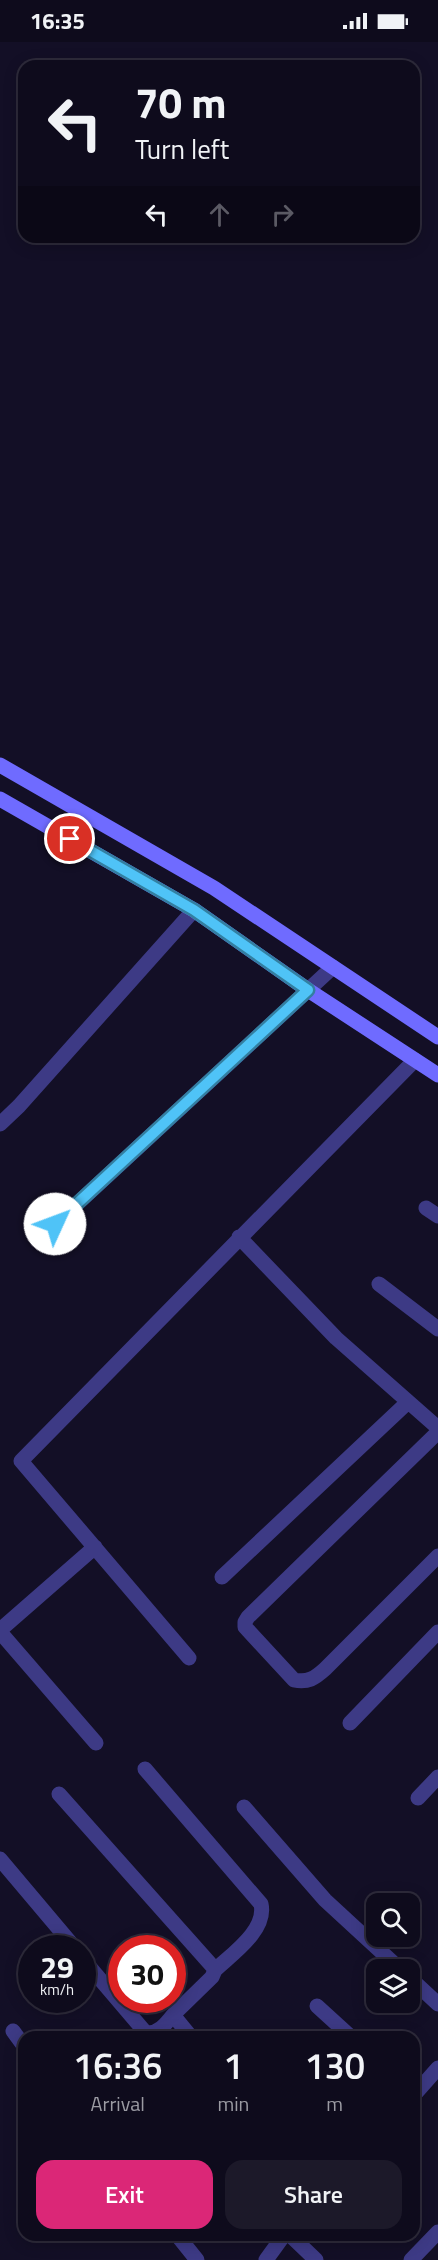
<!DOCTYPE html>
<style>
body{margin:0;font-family:"Titillium Web",sans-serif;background:#1c1929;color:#f1f3f6;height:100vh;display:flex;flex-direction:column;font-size:22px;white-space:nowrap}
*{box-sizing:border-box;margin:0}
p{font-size:20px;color:#9b9ba3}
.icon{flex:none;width:33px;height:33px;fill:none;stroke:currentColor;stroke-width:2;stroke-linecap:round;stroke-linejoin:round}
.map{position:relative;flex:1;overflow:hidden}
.panel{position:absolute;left:18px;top:1989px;width:402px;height:210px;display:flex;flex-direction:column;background:#0e0b1c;border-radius:18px;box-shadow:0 3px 15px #0003,0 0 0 2px #2e2b3b}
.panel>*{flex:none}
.hud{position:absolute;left:18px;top:18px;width:402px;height:183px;border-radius:18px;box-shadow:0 3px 15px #0003,0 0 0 2px #2e2b3b;background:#0e0b1c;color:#f1f3f6;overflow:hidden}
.controls{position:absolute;left:366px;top:1851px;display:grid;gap:12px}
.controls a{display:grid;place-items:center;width:54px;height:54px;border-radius:12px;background:#0e0b1c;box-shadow:0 3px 15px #0003,0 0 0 2px #2e2b3b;font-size:30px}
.speed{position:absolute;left:18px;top:1893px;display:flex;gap:12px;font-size:30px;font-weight:700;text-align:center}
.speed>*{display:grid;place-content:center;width:78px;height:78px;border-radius:50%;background:#0e0b1c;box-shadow:0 3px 15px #0003,0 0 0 2px #2e2b3b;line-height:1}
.speed small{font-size:15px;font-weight:400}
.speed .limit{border:9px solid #d22;background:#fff;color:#111}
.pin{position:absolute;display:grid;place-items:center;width:51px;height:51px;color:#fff;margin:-26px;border:3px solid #fff;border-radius:50%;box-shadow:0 2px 6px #0007}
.me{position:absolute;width:66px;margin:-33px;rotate:47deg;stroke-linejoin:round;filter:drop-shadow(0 0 4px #0008)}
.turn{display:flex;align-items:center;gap:21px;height:126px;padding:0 18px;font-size:27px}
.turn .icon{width:78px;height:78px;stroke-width:2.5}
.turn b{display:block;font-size:42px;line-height:51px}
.lanes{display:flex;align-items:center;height:57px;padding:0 18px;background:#0003;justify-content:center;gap:30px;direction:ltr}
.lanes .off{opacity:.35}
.eta{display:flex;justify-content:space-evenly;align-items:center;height:102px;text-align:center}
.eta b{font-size:36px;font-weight:600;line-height:42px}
.button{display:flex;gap:12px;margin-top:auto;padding:12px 18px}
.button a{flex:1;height:69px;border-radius:18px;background:#db2777;color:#fff;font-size:24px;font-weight:600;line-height:69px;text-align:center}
.button a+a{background:#1c1929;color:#f1f3f6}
.status{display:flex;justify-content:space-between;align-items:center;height:42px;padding:0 30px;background:#0e0b1c;direction:ltr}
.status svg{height:16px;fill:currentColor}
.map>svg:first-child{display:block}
</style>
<div class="status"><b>16:35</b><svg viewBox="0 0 49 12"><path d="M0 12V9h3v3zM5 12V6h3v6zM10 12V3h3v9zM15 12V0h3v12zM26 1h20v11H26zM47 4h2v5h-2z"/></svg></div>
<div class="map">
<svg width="438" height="2218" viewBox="0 0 438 2218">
<rect width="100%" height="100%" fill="#130f26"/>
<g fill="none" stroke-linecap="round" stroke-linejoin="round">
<path stroke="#3d3a85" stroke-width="15" d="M0,1082L19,1064L194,868
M426,1166L438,1174
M239,1195L336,1296L438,1386
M38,1198L333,925
M379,1242L438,1287
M438,1390L248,1575L245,1580V1585L294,1638C308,1641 315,1636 325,1627L438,1514
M222,1535L408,1360
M0,1588L95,1505
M0,1590L96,1701
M189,1616L21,1419L415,1018
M350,1681L438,1590
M145,1727L261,1862C267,1888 232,1912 215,1928
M59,1752L213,1925L215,1928L212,1935L173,1973
M418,1756L438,1735
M244,1765L325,1858L401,1928
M0,1817L75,1906
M82,1916L146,1991C158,1992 166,1982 173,1973L191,1995
M410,1936L438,1962
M317,1964L351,1995
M13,1989L24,2004
M414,2053L438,2026
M177,2193L197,2218
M290,2193L316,2218
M266,2218L284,2193
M411,2218L438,2190"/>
<path stroke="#6f6bff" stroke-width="15" d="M0,723L214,846L438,995
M0,757L194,868L308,948L438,1033"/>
</g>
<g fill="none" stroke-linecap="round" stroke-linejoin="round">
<g stroke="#337fa1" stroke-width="15">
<path id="route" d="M55,1182L308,948L194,868L70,797"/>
</g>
<use href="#route" stroke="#4fc3f7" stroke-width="10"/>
</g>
</svg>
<div class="controls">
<a><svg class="icon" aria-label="search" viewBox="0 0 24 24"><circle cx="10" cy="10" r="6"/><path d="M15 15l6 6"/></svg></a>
<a><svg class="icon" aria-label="layers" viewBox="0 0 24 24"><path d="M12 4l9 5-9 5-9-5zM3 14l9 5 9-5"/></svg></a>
</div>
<div class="speed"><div>29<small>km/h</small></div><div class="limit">30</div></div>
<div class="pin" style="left:70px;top:797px;background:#d93025"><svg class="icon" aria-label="arrive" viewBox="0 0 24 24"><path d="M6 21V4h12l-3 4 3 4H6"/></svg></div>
<svg class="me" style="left:55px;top:1182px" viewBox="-20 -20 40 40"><circle r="19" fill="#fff"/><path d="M0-13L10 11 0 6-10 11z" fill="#4fc3f7"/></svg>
<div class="hud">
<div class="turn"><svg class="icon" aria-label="left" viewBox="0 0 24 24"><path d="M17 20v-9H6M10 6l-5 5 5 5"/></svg><div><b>70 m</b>Turn left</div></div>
<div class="lanes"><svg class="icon" aria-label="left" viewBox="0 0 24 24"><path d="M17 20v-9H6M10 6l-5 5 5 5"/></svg><svg class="icon off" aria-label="ahead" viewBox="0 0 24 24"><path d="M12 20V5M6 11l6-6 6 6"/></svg><svg class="icon off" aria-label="right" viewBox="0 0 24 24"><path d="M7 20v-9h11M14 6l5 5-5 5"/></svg></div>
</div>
<section class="panel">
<div class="eta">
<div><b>16:36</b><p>Arrival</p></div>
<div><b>1</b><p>min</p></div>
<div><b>130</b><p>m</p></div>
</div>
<div class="button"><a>Exit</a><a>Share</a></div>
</section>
</div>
